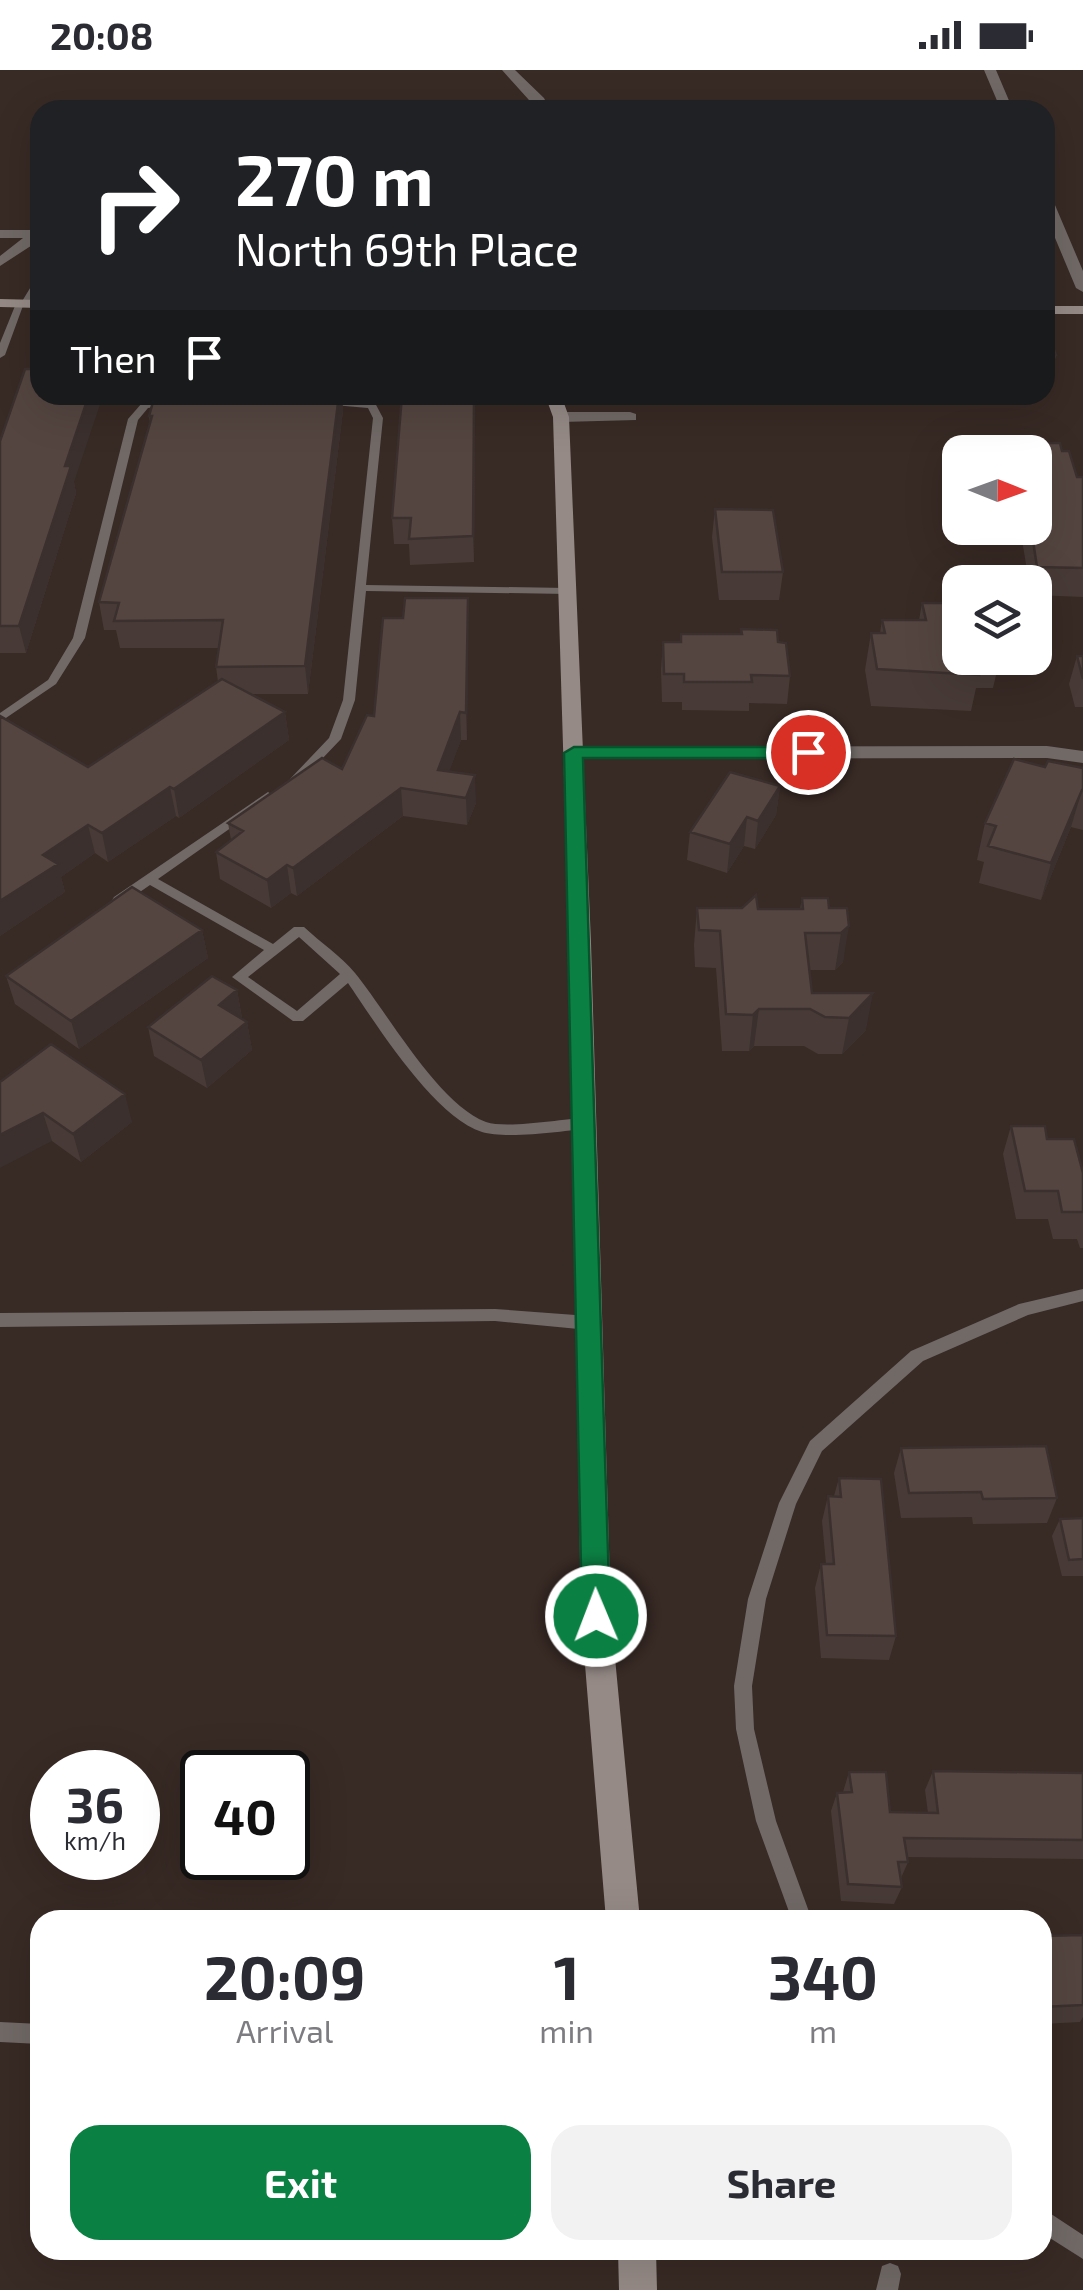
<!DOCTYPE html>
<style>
body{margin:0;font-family:"Exo 2",sans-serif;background:#f2f2f3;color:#2b2b33;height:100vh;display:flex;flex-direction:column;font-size:38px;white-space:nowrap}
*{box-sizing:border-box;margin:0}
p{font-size:32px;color:#7c7c81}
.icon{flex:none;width:55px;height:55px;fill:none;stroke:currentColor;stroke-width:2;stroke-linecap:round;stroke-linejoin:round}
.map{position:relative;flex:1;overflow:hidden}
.details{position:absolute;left:30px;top:1840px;width:1022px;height:350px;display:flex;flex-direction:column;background:#fff;border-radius:30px;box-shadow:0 10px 40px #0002}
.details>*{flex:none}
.top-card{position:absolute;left:30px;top:30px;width:1025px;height:305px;border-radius:30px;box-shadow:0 10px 40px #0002;background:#202124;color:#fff;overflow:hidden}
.needle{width:65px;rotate:91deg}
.fabs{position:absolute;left:942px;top:365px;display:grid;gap:20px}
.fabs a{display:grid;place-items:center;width:110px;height:110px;border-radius:20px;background:#fff;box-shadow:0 10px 40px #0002;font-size:50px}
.speed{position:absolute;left:30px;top:1680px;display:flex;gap:20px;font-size:50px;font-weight:700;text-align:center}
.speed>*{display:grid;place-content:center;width:130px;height:130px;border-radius:50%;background:#fff;box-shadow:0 10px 40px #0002;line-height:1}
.speed small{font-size:25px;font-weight:400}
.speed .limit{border:5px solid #111;border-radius:15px;background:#fff;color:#111}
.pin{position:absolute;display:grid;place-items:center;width:85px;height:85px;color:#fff;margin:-42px;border:5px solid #fff;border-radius:50%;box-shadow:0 2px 10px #0007}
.me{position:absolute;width:110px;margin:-55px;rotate:359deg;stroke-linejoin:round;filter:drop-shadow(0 0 8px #0008)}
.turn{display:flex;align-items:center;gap:35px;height:210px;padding:0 40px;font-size:45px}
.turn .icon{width:130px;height:130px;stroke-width:2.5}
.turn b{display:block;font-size:70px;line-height:85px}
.then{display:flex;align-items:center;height:95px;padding:0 40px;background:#0003;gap:20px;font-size:38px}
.eta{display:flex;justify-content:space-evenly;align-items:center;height:170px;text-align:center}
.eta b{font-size:60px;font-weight:700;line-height:70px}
.button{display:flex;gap:20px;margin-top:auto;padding:20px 40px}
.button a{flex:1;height:115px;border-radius:30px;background:#0b8043;color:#fff;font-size:40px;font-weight:700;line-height:115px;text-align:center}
.button a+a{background:#f2f2f3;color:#2b2b33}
.status{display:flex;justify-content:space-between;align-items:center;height:70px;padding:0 50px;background:#fff;direction:ltr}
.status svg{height:28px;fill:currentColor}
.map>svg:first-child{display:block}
</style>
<div class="status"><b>20:08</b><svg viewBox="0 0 49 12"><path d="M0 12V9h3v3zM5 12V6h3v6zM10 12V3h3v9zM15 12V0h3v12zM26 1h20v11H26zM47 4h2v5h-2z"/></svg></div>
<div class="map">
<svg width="1083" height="2220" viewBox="0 0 1083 2220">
<rect width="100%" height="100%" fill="#382a25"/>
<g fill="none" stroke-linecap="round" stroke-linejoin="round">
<path fill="#706966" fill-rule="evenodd" d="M17,231L24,233L5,285L0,288V273Z
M172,329L175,330V334L148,338L138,350L85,568L56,614L0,652V643L48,610L73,568L128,349L142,333Z
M325,329L375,333L383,348L366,515L568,518L573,521L568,524L366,521L355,630L341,669L300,712L296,713L290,709L329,668L343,630L373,348L368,338L322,334V330Z
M268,722L274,726L272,729L158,809L273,874L294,857H304C320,872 341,886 355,903C387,942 438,1034 486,1052C507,1059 561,1049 585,1048L590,1049L592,1053L590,1057C567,1062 504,1069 482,1062C434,1047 376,954 348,913L303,951H293L232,907L264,880L150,815L124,833H114L112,830L114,827ZM299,867L340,904L297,941L248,907Z
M1083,1219V1231L1028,1245L923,1291L822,1381L796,1434L766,1529L752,1616L754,1659L776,1751L812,1850H792L756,1751L736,1659L734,1616L748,1529L779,1433L810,1371L911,1281L1019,1234Z
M495,1239L589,1246L595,1248L597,1253L595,1258L589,1260L495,1251L0,1257V1243Z
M0,1952L40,1954V1974L0,1972Z
M1042,2138L1083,2165V2189L1042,2163Z
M890,2193L898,2196L901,2204L898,2220H876L882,2196Z"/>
<path fill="#706966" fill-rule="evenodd" d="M502,0H515L544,28L550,40H538Z
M984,0H996L1013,40H1001Z
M1045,124L1052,128L1083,201V222L1076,218L1045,144Z
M0,160H40V170L0,196V186L23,168H0Z
M40,209V225L35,233L23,236L21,233L35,210Z
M630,342L636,344V350L561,352L553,347L561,342Z
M1047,676L1083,681V693L1047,688L574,689L564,683L574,677Z"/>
<path fill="#958a86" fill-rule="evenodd" d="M0,229L40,230V238L0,237Z
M1045,236H1083V244H1045Z
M545,325H561L569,347L591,873L611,1546L640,1850H606L581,1546L569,873L553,347Z
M618,2180H656L657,2220H619Z"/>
</g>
<path fill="#483b37" d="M1045,256L1056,285L1050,311H1045Z
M155,325H345V329H342L343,341L308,624H251L285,642L289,670L179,748L176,746L108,792L95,783L61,807L65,822L0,866V646L88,697L218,612L216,597L219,578H120L116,560H104L99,532L150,355L149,346Z
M402,325H459V333L475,358L474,492L410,495L409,474H394L392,448Z
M0,371L74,412L76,423L26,583H0Z
M1012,373L1062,381L1077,407H1083V527L1035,525V512H1029L1020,458H1035V382H1010Z
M715,439L783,502L779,530H719L712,467Z
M468,528L467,670H461L449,701L476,733L467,755L403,746L297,826L291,823L271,838L220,809L216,782L231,770L228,753L342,699L374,646L403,548Z
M922,533L960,588H1000L993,618H976L971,641L871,636L865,600L871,563H880L882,550H919Z
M741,559L778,572L790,606L787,634L749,633V641L682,640V632H662L661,600L663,572H680L681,564H741Z
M1077,586H1083V637H1075L1069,614Z
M1045,697L1083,698V760L1071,757L1041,830L979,813L984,792L977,790L985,753Z
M780,716L776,745L755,779L744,776L727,803L687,790L690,762Z
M802,828L829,838H847L843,892L835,900H809L812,923L866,960L842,984H818L804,976H754L749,981H722L716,898L695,897L694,875L697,838L800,839Z
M202,860L208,888L79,979L15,934L6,906Z
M237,920L242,948L247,952L252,980L207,1018L154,986L148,957Z
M0,1012L132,1052L81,1092L52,1071Z
M1011,1056L1083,1103V1178H1080L1077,1169H1053L1048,1149H1016L1003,1084Z
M901,1378L1057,1428L1047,1453L973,1454L972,1447L901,1448L894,1403Z
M839,1408L896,1566L889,1590L821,1588L815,1518L821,1494H826L822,1451L828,1426H834Z
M1083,1448V1506H1062L1052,1466L1060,1449Z
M933,1701L1083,1703V1789L907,1787L908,1792L901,1808L902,1817L894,1834L841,1831L831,1741L837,1723L843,1722L849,1702L890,1742L928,1743L925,1720Z
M1083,1863V1947L1080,1952L1042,1954V1866L1082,1865Z"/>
<path fill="#3b302d" d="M89,325H103L74,412L76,423L26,583L19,556L65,396Z
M339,325H342L343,341L308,624L305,596Z
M474,333L475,358L474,492L473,466Z
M468,528V556L467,670L466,643Z
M285,642L289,670L179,748L174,719Z
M460,642L461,670L441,724L438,700Z
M475,705L476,733L467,755L466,728Z
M780,716L776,745L755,779L758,751Z
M170,717L176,746L108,792L102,763Z
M401,718L403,746L297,826L293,798Z
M1082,720L1071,757L1041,830L1051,793Z
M747,747L744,776L727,803L730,774Z
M88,755L95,783L61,807L65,822L0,866V831L43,785Z
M287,795L291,823L271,838L267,810Z
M849,856L843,892L835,900L841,863Z
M202,860L208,888L79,979L71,951Z
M237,920L242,949L219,935Z
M873,923L866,960L842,984L849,948Z
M759,939L754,976L749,981L753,945Z
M247,952L252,980L207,1018L201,990Z
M125,1024L132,1052L81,1092L73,1064Z
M43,1043L52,1071L0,1098V1065Z"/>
<path fill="#544540" stroke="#3b302d" stroke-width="2.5" d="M1045,256L1056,285H1045Z
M38,290H40V325H89L65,396H71L19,556H0V371L25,299H34Z
M155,325H339L305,596L216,597L223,550L114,551L119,533L99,532L152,346H149Z
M402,325H457V333H474L473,466L409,469L411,448H392Z
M1012,373H1060L1062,381H1069L1077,407H1083V498L1037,497L1031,458H1035V382H1015Z
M715,439L773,440L783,502H722Z
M405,528H468L466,643L460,642L438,700L475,705L466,728L401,718L293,798L287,795L267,810L216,782L243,761L228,753L322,688L342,699L367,645L374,646L383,548H403Z
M922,533H960V588H975L979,605L877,599L871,563H885L882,550H926Z
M741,559L777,560L778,572L786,573L790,606L751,605L752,612H684V604H664L663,572H681V564H742Z
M1077,586H1083V609Z
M222,609L285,642L174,719L170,717L102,763L88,755L43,785L58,794L0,831V646L88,697Z
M1014,689L1045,697L1048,691L1083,698V720H1082L1051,793L988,776L996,756L985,753Z
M730,702L780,716L758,751L747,747L730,774L690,762Z
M132,817L202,860L71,951L6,906Z
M756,825L758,839H803L802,828H828L829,838H847L849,856L841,863H805L812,923H873L849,948L825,947L810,939H759L753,945L726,944L720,861L699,860L697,838H742Z
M212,906L237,920L219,935L247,952L201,990L148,957Z
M51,974L125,1024L73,1064L43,1043L0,1065V1012Z
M1011,1056H1045L1047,1069H1074L1083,1103V1142H1062L1058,1121H1025Z
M1046,1376L1057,1428L983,1429L981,1422L909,1423L901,1378Z
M839,1408L881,1409L896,1566L827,1565L821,1494H834L828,1426L841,1427Z
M1083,1448V1489L1069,1490L1060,1449Z
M933,1701L1083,1703V1770L904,1768L908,1792H898L902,1817L848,1814L837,1723L852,1722L849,1702H886L890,1742L938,1743Z
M1083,1865V1935L1042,1937V1866Z"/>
<path fill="#0b8043" stroke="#07532c" stroke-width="2.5" d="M574,677H808L818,682L808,688H583L610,1546L606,1555L596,1559L586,1555L582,1546L564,683Z"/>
</svg>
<div class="fabs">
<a><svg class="needle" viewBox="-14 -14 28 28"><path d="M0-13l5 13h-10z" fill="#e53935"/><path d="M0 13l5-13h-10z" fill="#7c7c81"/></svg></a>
<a><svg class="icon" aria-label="layers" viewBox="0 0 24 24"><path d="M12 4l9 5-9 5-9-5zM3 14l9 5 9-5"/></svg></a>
</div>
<div class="speed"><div>36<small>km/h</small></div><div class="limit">40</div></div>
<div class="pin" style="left:808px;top:682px;background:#d93025"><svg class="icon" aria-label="arrive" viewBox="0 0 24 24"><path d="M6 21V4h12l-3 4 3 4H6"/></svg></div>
<svg class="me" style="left:596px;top:1546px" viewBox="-20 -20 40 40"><circle r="17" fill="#0b8043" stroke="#fff" stroke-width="3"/><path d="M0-11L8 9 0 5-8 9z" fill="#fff"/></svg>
<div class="top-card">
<div class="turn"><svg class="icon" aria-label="right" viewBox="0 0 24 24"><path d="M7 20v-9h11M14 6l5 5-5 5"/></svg><div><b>270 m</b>North 69th Place</div></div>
<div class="then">Then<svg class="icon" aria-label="arrive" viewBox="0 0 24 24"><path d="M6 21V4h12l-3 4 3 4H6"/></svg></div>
</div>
<section class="details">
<div class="eta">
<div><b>20:09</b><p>Arrival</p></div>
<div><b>1</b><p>min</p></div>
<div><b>340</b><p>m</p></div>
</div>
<div class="button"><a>Exit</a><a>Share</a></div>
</section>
</div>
